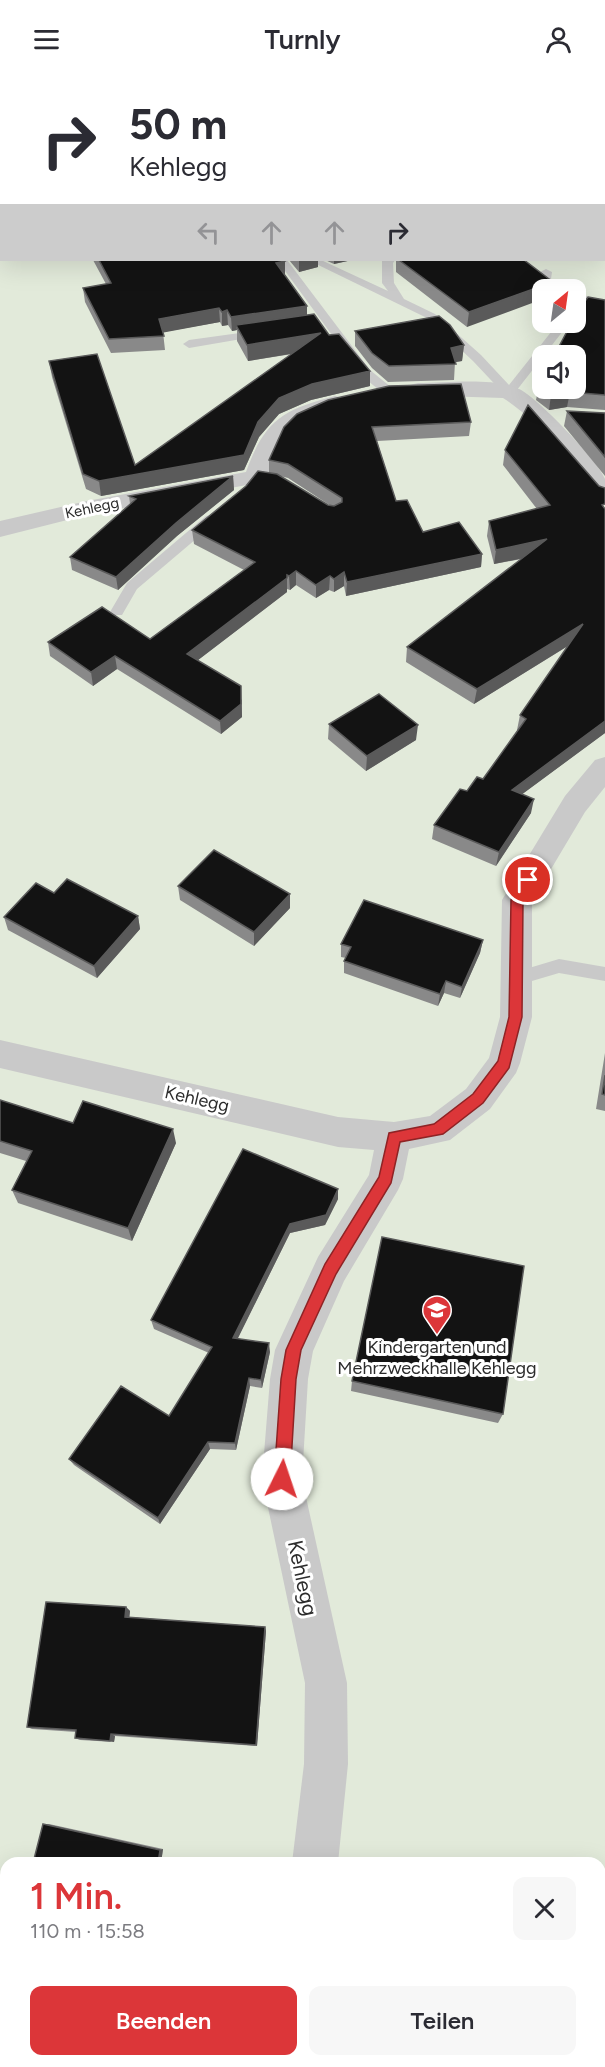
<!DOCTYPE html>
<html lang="de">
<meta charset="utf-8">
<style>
body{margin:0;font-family:Figtree,sans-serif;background:#f7f7f7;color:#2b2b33;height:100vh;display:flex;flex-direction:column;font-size:22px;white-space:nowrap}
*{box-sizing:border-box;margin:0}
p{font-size:20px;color:#7c7c81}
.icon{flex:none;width:33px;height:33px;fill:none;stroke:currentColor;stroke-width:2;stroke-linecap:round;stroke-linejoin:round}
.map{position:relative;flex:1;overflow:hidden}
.drawer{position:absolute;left:0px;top:1779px;width:606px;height:210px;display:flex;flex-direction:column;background:#fff;border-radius:18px 18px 0 0;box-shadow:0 6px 24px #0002}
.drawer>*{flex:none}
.hud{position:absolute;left:0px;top:0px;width:606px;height:183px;box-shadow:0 6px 24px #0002;background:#fff;color:#2b2b33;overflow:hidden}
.needle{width:39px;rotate:29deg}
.fabs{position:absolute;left:532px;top:201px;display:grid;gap:12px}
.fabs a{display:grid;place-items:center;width:54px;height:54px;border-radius:12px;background:#fff;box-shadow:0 6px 24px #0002;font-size:30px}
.pin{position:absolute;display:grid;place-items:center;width:51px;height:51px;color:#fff;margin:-26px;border:3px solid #fff;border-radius:50%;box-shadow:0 2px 6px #0007}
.me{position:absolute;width:66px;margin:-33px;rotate:4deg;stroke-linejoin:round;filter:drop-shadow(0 0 4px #0008)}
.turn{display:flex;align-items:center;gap:21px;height:126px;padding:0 30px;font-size:27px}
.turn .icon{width:78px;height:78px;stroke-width:2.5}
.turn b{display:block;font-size:42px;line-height:51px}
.lanes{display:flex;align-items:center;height:57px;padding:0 30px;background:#0003;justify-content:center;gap:30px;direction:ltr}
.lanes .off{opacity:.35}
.round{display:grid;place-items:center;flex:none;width:63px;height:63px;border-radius:12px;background:#f7f7f7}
.head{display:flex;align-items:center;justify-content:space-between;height:102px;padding:0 30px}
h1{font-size:36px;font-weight:600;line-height:45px;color:#dc3639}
.button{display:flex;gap:12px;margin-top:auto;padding:12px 30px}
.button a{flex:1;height:69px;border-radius:12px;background:#dc3639;color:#fff;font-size:24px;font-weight:600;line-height:69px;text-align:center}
.button a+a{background:#f7f7f7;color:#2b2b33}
header{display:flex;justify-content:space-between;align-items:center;height:78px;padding:0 30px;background:#fff;font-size:27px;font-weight:600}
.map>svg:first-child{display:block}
</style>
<header><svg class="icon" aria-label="menu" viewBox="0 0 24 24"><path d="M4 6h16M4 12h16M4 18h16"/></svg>Turnly<svg class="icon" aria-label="person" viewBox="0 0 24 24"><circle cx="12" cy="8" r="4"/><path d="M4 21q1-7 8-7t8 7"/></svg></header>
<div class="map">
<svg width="605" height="1989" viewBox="0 0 605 1989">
<rect width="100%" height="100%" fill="#fff"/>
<path fill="#e2eada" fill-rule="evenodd" d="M0,0H605V1989H0ZM2,2H604V182H2ZM543,212H576V244H543ZM543,278H576V310H543ZM6,1785H600V1983H6Z"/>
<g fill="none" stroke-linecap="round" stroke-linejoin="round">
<path fill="#c9c9c9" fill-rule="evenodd" d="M277,182H287L370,292L392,310V316H384L362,298Z
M308,182H321L388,213L382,205V183L395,182L393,185L394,205L404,221L435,236L481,277L509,307L559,244H570L513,317H505L473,283L427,240Z
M546,191L552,194L551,201L570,212H555L541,205L540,194Z
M576,211L591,221L580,233L576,234V224L578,221L576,219V212H573Z
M261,252L265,253V257L189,270L183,266L189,262Z
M211,437L216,438L218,441L216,444L137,511L122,537H112L110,534L127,505L206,438Z
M559,881L605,889V903L559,895L515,908L509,906L506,901L509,896Z"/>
<path fill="#c9c9c9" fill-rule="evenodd" d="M418,305C446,305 494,299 519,311C536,318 600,385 605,401C605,407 605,418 605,424L597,422C569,386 542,345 503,320L410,317L407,312L410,307Z
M335,318L343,320L346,325L343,330C320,336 289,344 278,368C273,380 271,393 263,404L87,437L0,459V443L87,423L246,394C265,342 282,332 335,318Z
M605,679V709L585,734L532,823V939L520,985L516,995L490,1031L450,1062L409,1071L403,1101L398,1112L344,1203L313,1273L308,1301L302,1401L347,1605L348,1686L338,1785H292L304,1686L305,1605L262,1401L270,1301L275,1272L281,1259L318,1179L369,1097L374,1072L338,1069L0,990V962L338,1039L394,1044L430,1038L466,1011L489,980L500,939L502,822L565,718L595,682Z
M264,1983H312L311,1989H263Z"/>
</g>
<path fill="#898989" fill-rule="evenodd" d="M15,0H219L221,2H15Z
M93,182H284L285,197L307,228V237L329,257L370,308L311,322L279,336L259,359L244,392L101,418L86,411L52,299L49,283L135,387L292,276L248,283L237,263V252L232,253L228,247L222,248L220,244L163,254L165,272L111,275L85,224L83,210L106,206Z
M289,182H318V189L299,194Z
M325,182H352L334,186Z
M396,182H524L467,249L396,194Z
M605,222V332L567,329L549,332L536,322L539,307Z
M355,253L464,267L462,283L455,284L454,302L388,304L372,290L355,268Z
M528,327L605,655L522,716L531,735L496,788L432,761L434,747L467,713L483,701L518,652H517L520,637L568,568L474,626L406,584L407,569L521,481L494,486L487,458L489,443L537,431L503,387L505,372Z
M567,333L605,335V398L564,348Z
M471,344L469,358L377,363L396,423L423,454L482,476L481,489L346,518L344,508L334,514L329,512L316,520L296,507L290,512L287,511V514L198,582L242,622V639L221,656L117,591L93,608L50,578L48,564L150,561L244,492L194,466L192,452L269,395V382L284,349ZM280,398L288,400L331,428L328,427Z
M233,398L234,412L177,458L118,512L72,492L70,479L130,426L129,418Z
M329,646L416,662L366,693L328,661Z
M178,808L290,830L254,868L180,822Z
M54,815L138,838L140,851L97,900L8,852L4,839Z
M483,862L480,875L460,920L444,915L438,928L344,895V883L346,880L341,879V866Z
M605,975V1033L596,1031Z
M0,1022L73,1045L176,1065L132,1163L18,1125L12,1112L26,1083L0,1075Z
M338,1111V1121L325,1147L290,1155L238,1260L270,1274L262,1310L250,1308L236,1372L210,1371L160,1446L74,1387L69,1381L169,1338L209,1275L154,1251L151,1242Z
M352,1303L503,1336L498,1345L351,1313Z
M126,1529L130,1533L129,1539L265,1549L266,1553L257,1668L115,1658L114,1664L80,1662L75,1660L76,1654L32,1651L27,1649Z
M43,1746H49L163,1771L161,1785Z"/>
<path fill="#5a5a5a" d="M299,182H318V189L299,194Z
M334,182H352L334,186Z
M285,183V197L276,185Z
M553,204L552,212H543V221L467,249L469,234Z
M307,228V242L236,247L237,252L232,253L231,239Z
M219,230L220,244L161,255L159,241Z
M227,232L228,247L222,248V234Z
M321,255L320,271L248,283L247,267Z
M464,267L462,283L450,285L451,270Z
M370,293V308L311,322L279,336L259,359L244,392L101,418L99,403L258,344L279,320L312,306Z
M570,314L567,329L549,332L551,317Z
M233,398L234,412L177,458L118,512L116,499L176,445Z
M547,461L544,476L494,486L496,472Z
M482,476L481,489L346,518L347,504Z
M296,493V507L290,512L289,498Z
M344,494V508L334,514V501Z
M330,498L329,512L316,520V507Z
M287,500V514L189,589L187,576Z
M583,546L579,561L474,626L477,611Z
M115,578L117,591L93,608L91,594Z
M241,608L242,639L221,656L220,643Z
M605,643V655L509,726L512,712Z
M418,647L416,662L366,693L367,678Z
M534,721L531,735L496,788L499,774Z
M290,816V830L254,868V854Z
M138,838L140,851L97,900L94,888Z
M483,862L480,875L460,920L462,909Z
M446,903L444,915L438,928L440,916Z
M173,1051L176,1065L132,1163L128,1150Z
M338,1111V1121L325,1147L290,1155L234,1268L233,1260L290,1146Z
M269,1265L270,1274L262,1310L261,1302Z
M249,1300L250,1308L236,1372L235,1365Z
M208,1364L210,1371L160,1446L158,1440Z
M126,1529L130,1533L129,1543L125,1539Z
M265,1549L266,1553L257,1668L256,1667Z
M111,1656L115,1658L114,1664L110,1663Z
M163,1771L161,1785H158L160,1772Z"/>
<path fill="#131313" stroke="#5a5a5a" stroke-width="1.5" d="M26,0H219L221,2H30Z
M259,0H269L271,2H254Z
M99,182H284L285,183L276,185L307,228L231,239L227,232L222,234L219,230L159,241L164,258L109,261L83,210L111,205Z
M399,182H524L553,204L469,234Z
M588,219L605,222V317L570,314L551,317L544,310H576V278H554L572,244H576V236Z
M314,236L329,257L339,256L370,293L312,306L279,320L258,344L244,377L99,403L83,396L49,283L97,276L135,387L321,255L247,267L236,247Z
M439,238L450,247L464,267L451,270L456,286L389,288L372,275L355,253Z
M543,299V310L539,307Z
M461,306L471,344L372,349L396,423L407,422L423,454L459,444L482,476L347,504L344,494L334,501L330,498L316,507L296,493L289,498L287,497V500L187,576L241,608V626L220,643L115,578L91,594L48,564L102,529L150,561L255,484L192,452L246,408L258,393L277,396L328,427L334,428L342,424V420L288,386L269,382L284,349L297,336L328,322L389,308Z
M528,327L599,408L605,410V426L602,427L605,431V643L512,712L534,721L499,774L434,747L460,711L467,713L477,699L483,701L526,641L520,637L583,546L477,611L407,569L547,461L496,472L489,443L550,427L505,372Z
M567,333L605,335V379Z
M233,398L176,445L116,499L70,479L136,421L129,418Z
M379,616L418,647L367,678L329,646Z
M214,772L290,816L254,854L178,808Z
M67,801L138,838L94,888L4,839L36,805L54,815Z
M364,822L483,862L462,909L446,903L440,916L344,883L351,869L341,866Z
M605,997V1017L602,1016Z
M0,1022L73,1045L83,1023L173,1051L128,1150L12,1112L32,1073L0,1063Z
M243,1071L338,1111L326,1137L290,1146L233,1260L269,1265L261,1302L249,1300L235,1365L208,1364L158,1440L69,1381L121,1308L169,1338L212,1269L151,1242Z
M382,1159L524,1188L503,1336L352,1303Z
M46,1524L126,1529L125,1539L265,1549L256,1667L111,1656L110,1663L75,1660L76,1652L27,1649Z
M43,1746L160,1772L158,1785H33Z
M122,1983H217L216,1989H121Z
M341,1983H386V1989H341Z"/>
<path fill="#dc3639" stroke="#8f2325" stroke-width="1.5" d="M528,798L535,802L523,823L522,939L509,990L483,1025L443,1056L400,1064L391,1105L336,1196L301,1272L296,1301L290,1401L288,1407L282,1410L276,1407L274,1401L281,1301L286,1272L325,1186L379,1099L389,1055L434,1046L473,1016L498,983L509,939L511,822L524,799Z"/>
<defs>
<g id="school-pin" transform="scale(1.5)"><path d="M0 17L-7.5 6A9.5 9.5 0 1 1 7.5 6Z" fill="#dc3639" stroke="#fff"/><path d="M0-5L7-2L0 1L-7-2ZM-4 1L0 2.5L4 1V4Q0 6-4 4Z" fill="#fff"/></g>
</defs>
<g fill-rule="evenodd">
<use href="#school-pin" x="437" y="1232"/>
</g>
<g text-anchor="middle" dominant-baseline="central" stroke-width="6" stroke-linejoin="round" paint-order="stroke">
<g font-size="15" fill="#2c2c2c" stroke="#fff">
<text transform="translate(92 430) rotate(-12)">Kehlegg</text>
</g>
<g font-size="18" fill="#2c2c2c" stroke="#fff">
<text transform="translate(197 1021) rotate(13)">Kehlegg</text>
</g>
<g font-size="18" fill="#2c2c2c" stroke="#fff">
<text x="437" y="1269">Kindergarten und<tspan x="437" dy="21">Mehrzweckhalle Kehlegg</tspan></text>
</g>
<g font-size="21" fill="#2c2c2c" stroke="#fff">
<text transform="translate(303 1500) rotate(78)">Kehlegg</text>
</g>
</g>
</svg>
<div class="fabs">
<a><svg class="needle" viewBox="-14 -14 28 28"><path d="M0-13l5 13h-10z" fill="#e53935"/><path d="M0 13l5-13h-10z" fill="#7c7c81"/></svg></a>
<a><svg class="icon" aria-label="sound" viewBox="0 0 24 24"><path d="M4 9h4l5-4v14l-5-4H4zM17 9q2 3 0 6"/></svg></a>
</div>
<div class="pin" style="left:528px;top:802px;background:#d93025"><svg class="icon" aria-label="arrive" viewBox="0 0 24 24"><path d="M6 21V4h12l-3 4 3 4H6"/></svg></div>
<svg class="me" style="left:282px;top:1401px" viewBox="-20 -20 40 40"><circle r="19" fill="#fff"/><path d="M0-13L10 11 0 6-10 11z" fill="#dc3639"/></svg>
<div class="hud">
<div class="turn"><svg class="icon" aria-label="right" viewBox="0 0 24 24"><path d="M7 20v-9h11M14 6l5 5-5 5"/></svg><div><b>50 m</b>Kehlegg</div></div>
<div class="lanes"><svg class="icon off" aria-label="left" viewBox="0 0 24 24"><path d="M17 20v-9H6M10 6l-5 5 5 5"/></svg><svg class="icon off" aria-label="ahead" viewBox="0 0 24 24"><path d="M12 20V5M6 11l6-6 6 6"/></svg><svg class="icon off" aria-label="ahead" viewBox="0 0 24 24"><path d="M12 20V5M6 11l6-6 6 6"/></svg><svg class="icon" aria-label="right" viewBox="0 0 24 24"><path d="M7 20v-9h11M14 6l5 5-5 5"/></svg></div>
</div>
<section class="drawer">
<div class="head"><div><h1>1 Min.</h1><p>110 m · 15:58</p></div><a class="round"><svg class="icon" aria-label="close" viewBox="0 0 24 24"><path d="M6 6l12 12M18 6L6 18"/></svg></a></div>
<div class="button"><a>Beenden</a><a>Teilen</a></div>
</section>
</div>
